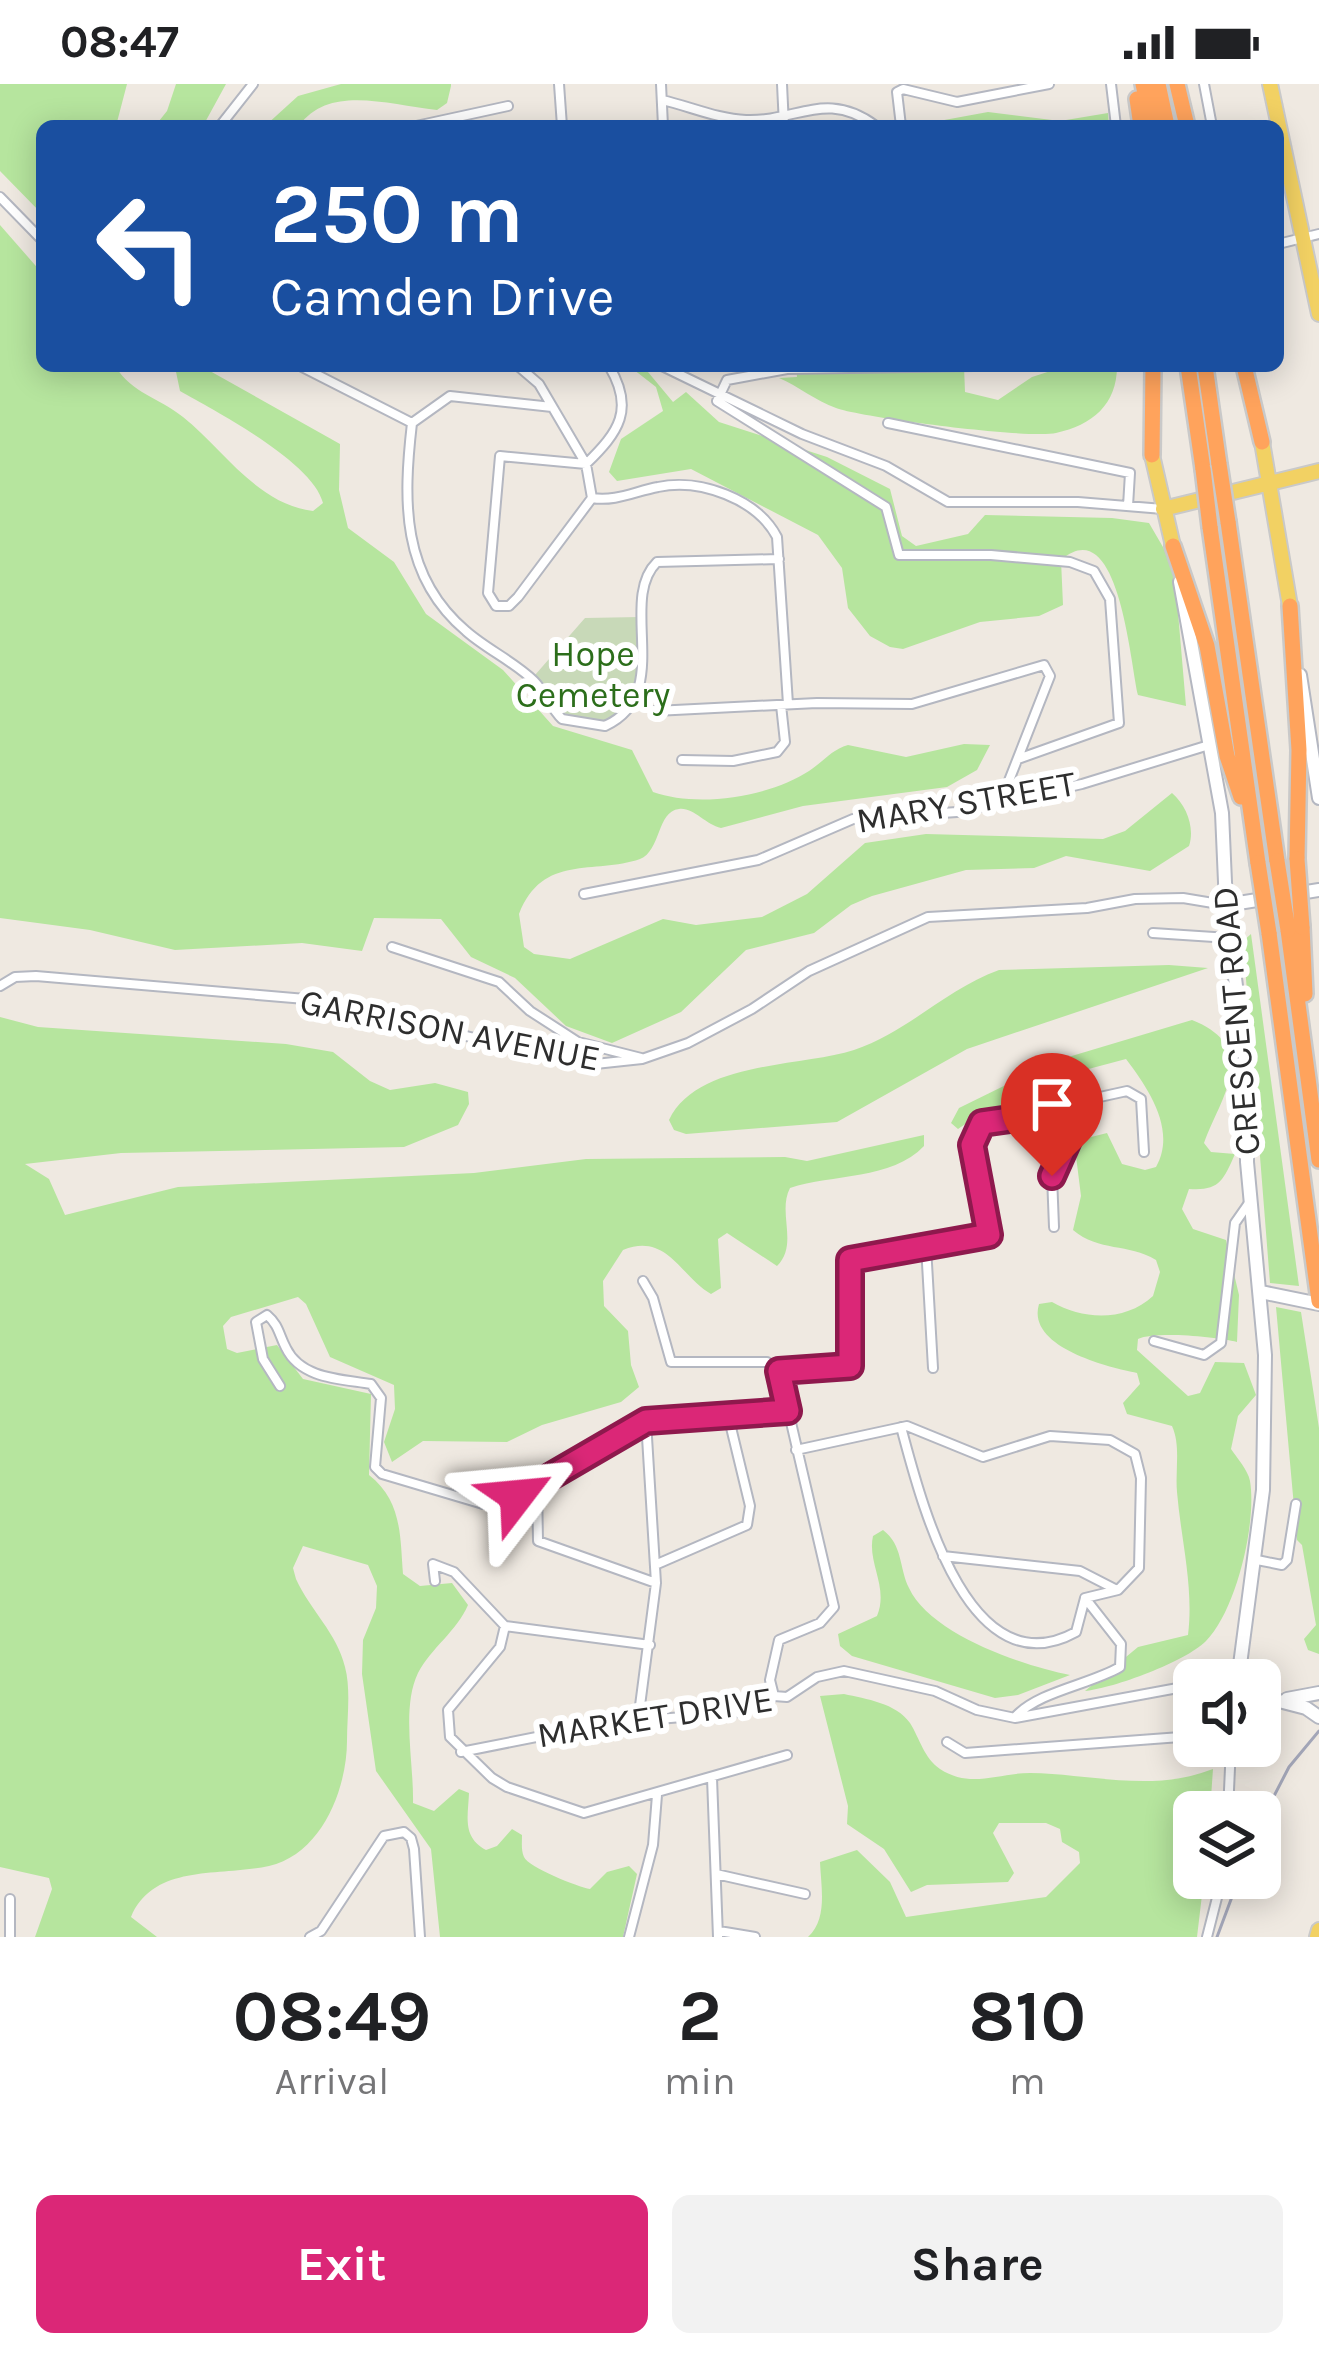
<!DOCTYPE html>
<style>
body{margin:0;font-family:Karla,sans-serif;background:#f2f2f2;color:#202124;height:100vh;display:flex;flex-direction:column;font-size:45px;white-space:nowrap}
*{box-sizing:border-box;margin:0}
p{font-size:39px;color:#757577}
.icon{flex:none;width:66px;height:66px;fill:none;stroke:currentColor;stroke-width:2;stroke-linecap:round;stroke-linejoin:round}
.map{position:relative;height:1853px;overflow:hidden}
.sheet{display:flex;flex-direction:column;background:#fff;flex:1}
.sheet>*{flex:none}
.guide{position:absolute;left:36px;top:36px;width:1248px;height:252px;border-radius:18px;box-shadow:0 6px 30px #0003;background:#1a4fa0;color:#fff;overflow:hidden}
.fabs{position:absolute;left:1173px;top:1575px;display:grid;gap:24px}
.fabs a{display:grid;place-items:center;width:108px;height:108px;border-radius:18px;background:#fff;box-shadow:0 6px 30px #0003;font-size:60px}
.pin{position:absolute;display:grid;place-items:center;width:102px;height:102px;color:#fff;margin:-123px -51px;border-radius:50% 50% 50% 0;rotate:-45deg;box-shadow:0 0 12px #0007}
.pin .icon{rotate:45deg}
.me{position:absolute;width:132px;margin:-66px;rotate:61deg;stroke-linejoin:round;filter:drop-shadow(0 0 9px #0008)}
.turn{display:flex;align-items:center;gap:42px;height:252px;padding:0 36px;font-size:54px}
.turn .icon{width:156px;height:156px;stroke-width:2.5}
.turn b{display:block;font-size:84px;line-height:102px}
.eta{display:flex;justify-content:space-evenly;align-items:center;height:204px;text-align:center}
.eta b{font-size:72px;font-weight:700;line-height:84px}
.button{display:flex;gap:24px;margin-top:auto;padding:24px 36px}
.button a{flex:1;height:138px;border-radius:18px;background:#db2777;color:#fff;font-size:48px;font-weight:700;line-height:138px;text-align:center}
.button a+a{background:#f2f2f2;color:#202124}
.status{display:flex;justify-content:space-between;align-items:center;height:84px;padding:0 60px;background:#fff;direction:ltr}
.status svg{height:33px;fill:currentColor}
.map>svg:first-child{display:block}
</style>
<div class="status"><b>08:47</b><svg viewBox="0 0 49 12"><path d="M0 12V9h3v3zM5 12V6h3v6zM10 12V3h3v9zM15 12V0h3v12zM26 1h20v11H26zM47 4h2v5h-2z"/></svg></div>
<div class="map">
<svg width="1319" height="1853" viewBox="0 0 1319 1853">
<rect width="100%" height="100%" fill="#efe9e1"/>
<path fill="#b6e59e" d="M0,0H127L116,42H42V130L0,87Z
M176,0H226L203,42H155L167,27Z
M341,0H451V2L447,19L437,26C388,21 329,0 299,42H265L298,12Z
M988,28L1060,37L1108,29L1109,42L928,39Z
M0,141L42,189V282H115C133,310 158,313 183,333C224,366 257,420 313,427L323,419C313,378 217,328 180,307L175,283L201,282L340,360L339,406L348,444L394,478L426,530L503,586L553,642L632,666L653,708C698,724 769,713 809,687C823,678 831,666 848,661L906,673L964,660L990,661L977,686L947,703L803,722L721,744C706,741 693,723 679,725C657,727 661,767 640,775C594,791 543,769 519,830L524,863L534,870L570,875L663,835L696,841L762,833L807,810L865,759L926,750L1103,755L1125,747L1172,709C1187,722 1195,744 1189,762L1150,787L1066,772L1034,784L966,786L872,812L851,821L814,849L746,866L681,928L612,959L566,942L515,894L471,873L441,835L374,834L362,867L302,859L175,866L90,846L0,834Z
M629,282H643L673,318L686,308L719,338L827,373L890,405L902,452L916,462L968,450L985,431L1112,434L1149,439L1174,482L1186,622L1138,611C1130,578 1119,426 1061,476L1063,521L1039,532L980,538L903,565L890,563L870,552L848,524L842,484L818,451L691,385L617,397L609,388L621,355L663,327L656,303Z
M796,282H964L965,308L998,316L1032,293L1066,282H1117C1117,321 1092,341 1056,349C1030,355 863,334 836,324C816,317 798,302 779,294L797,293Z
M1251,850L1299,1202L1270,1199L1243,857Z
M1169,881L1208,884L967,965L837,1038L686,1050L674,1046L669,1036C697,977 801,983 854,966C908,948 946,905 999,886Z
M0,933L38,943L286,960L333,968L370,997L390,1006L435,999L468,1008L469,1020L458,1041L404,1063L121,1069L25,1080L49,1095L65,1131L178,1103L474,1089L586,1075L785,1073L807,1077L924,1051V1062C892,1096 832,1090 790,1104C777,1129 799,1160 777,1182L727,1149L718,1155L721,1204L711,1210C680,1192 667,1148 623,1166L603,1197L604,1222L628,1247L631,1281L639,1303L621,1318L542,1341L507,1358L423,1357L392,1378L384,1358L395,1325L394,1301L330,1273L306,1220L298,1213L231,1233L223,1242L227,1265L237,1269L277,1261L303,1295L371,1310L369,1391C402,1417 400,1451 403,1490L420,1502L452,1499L468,1521C457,1547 431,1564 418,1589C401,1624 414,1680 413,1719L434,1727L459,1705L469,1709C468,1733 462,1753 486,1766L497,1762L512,1745L522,1751C522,1759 521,1766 524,1773C528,1783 578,1803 590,1805L607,1788L629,1782L637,1790L623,1853H440L431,1765L376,1687L362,1590L363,1556L376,1524L377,1502L368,1481L303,1462L293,1484L296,1495C310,1526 337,1549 345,1583C351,1605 347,1634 347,1657C347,1704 322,1770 269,1782C220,1793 154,1779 131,1833L157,1853H35L52,1805L49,1794L0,1783Z
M1192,936C1262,964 1220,1014 1204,1059L1211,1068L1235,1070C1223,1097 1219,1107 1189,1105L1182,1125L1193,1145L1226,1156L1239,1211L1237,1258C1216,1253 1156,1247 1138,1255L1137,1266L1188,1312L1200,1309L1215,1278L1244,1279L1256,1311L1238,1332L1231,1365C1237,1374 1248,1386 1250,1397C1257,1439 1236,1527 1206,1557C1185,1578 1114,1604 1085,1607L1138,1563L1188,1551C1194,1503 1181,1456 1177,1408C1175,1386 1181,1362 1172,1342L1127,1330L1123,1319L1140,1300L1137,1289C1107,1283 1026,1263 1039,1220L1052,1218C1083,1236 1125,1238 1153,1212L1160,1188L1156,1176C1128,1159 1099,1168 1073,1146L1081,1112L1075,1064L1083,1055L1107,1049L1122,1080L1145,1086L1156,1083C1177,1046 1148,1004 1126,975L1081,987L1030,1025L986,1026L958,1045L951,1039L959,1024L1055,977Z
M1276,1223L1301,1228L1319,1344V1570L1308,1566L1304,1555L1316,1541L1302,1461L1297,1456Z
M883,1446C903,1461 899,1484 909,1504C930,1550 1023,1582 1070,1591L1018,1611L995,1614L852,1572L840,1562L838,1550L877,1532C889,1503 867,1479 873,1452Z
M844,1610C866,1615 896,1619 910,1639C920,1655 924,1674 940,1685C971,1705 997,1689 1030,1689C1093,1690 1152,1709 1213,1685L1210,1728H1194V1794H1204L1197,1853H808C828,1835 821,1803 820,1778L857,1766L890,1798L906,1833L1046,1813L1080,1779L1079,1768L1062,1758L1060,1745L1046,1739H999L993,1749L1014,1789L1008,1798L927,1801L911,1808L884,1765L847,1740L848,1722L820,1612Z"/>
<path fill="#c8d9b8" d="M640,533C639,563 644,630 603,638C592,640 575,634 564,632L535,591L585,534Z"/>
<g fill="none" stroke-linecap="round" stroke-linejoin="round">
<g stroke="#b4b7c1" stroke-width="12">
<path id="street" d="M559,0L562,42
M661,0L663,42
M782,0L784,42
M1111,0L1116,42
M1204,0L1212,42
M662,16C689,22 718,35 746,36C797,38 826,5 876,42
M220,42L253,0
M416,42L508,22
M901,42L897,8L903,5L957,18L1049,0
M0,113L42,156
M1278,160L1319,150
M300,282L412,339
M518,282L539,300L586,380L592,414
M662,282L802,350L886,382L948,418H1078L1163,425
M974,282L787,285L727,296L717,317L886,423L899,471H991L1070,478L1094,487L1110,515L1119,639L1018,675
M412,339C403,417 401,492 466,547C486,565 515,578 534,597C545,608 551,624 562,635L605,642C675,610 617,517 657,478L779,475
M412,339L450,312L552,323
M888,339L1130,389L1128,422
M592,414L518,513L509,522H496L488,509L500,372L586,380C619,348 635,325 609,282
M592,414C615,418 636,407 658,403C700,394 757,415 777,453L788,620
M655,627L817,619L912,620L1044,581L1050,592L1001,717
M682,676L733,677L777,668L785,658L781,621
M584,810L758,776L853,735L957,728L1082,700L1209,661
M1153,849L1229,854
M392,863L499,898L530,927L578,958L641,974
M0,902L15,893L36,892L317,916L586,981L642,975L688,959L752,925L809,887L928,833L1087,824L1135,815L1183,814L1225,821
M1054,1143L1052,1092L1079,1033L1071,1019
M926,1162L933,1284
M643,1197L653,1214L671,1278H767L779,1287
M1154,1257L1204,1271L1221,1259L1235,1139L1249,1119
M779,1287L850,1282V1176L989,1151C988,1120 958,1062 982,1039L1127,1007L1141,1015L1144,1068
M280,1302L263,1275L256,1238L267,1231C279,1241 279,1251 286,1264C301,1295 341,1295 371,1300L381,1314L375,1383L382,1390L483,1420L537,1402L646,1337L788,1327
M901,1343C920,1413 967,1608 1076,1548L1085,1514
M796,1366L907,1342L983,1373L1050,1352L1110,1356L1135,1370L1141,1394L1139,1484L1118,1506L1085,1514L1121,1560L1120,1583C1089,1601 1040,1607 1016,1632
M537,1402L538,1457L656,1499
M943,1472L1080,1487L1117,1506
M1257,1476L1282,1481L1287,1476L1296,1420
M655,1481L747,1441L750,1422L728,1331
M435,1497L433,1480L454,1488L505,1542L650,1561
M505,1542L500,1563L448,1626L450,1653L492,1694L507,1703L584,1729L787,1671
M774,1612L770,1596L779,1556L820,1539L834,1523L779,1287
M638,1637L656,1499L646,1337
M947,1658L965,1669L1194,1652
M461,1668L602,1640L739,1628L774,1612L787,1613L817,1593L844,1587L935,1607L977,1626L1015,1634L1194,1601
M712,1694L718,1853
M1228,1728L1231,1662
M716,1790L805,1810
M719,1847L755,1853
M10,1853V1815
M310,1853L321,1847L384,1752L404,1748L411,1754L414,1765L420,1853
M629,1853L653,1761L657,1711
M1207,1853L1222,1794"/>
</g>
<g stroke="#b4b7c1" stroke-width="16">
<path id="secondary" d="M1180,498L1222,729L1226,821L1247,991V1078L1265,1271L1263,1406L1238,1596
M1300,591L1319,714
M1226,821L1319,806
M1261,1208L1319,1220
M1260,1612L1306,1624L1319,1633
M1287,1615L1319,1609"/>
</g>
<g stroke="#c9c9c9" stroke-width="18">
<path id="primary" d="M1270,0L1319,230
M1262,358L1290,522
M1152,371L1173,462
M1163,425L1319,387
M1317,1853L1319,1846"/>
</g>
<g stroke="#c9c9c9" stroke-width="20">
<path id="highway" d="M1143,0L1152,42
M1158,0L1167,42
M1177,0L1187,42
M1137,15L1141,42
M1188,282L1203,385
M1205,282L1219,380
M1244,282L1262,358
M1152,371L1153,282
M1228,438L1277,777
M1210,443L1258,779
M1173,462L1207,562L1227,672L1241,713
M1290,522L1299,666L1297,775
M1302,843L1305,910
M1288,846L1319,1076
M1269,849L1319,1217"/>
</g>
<use href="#street" stroke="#fff" stroke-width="8"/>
<use href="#secondary" stroke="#fff" stroke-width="12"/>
<use href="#primary" stroke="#f2d163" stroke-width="14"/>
<use href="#highway" stroke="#ffa35c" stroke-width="15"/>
<path stroke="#a3a6b8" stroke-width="3" d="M1260,1739L1289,1683L1319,1647
M1217,1853L1239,1794"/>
<g stroke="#c9c9c9" stroke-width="20" stroke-linecap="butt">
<path id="highway-bridge" d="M1219,380L1228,438
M1203,385L1210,443
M1297,775L1302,843
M1277,777L1288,846
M1258,779L1269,849"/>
</g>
<use href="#highway-bridge" stroke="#ffa35c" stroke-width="15"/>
</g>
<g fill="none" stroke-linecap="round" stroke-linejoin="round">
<g stroke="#8e194d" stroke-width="30">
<path id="route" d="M517,1412L646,1337L788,1327L779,1287L850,1282V1176L989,1151L972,1061L982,1039L1024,1033L1070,1018L1078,1034L1052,1092"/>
</g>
<use href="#route" stroke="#db2777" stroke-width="21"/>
</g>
<g text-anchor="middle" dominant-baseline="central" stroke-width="12" stroke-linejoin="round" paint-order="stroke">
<g font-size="36" fill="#2c6e1b" stroke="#fff">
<text x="593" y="570">Hope<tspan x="593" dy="41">Cemetery</tspan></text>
</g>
<g font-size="36" fill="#2e2e2e" stroke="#fff">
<text transform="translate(966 718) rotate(-10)">MARY STREET</text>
<text transform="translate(1236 937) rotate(-95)">CRESCENT ROAD</text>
<text transform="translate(450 946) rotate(11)">GARRISON AVENUE</text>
<text transform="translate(655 1633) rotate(-9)">MARKET DRIVE</text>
</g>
</g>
</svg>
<div class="fabs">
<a><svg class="icon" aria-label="sound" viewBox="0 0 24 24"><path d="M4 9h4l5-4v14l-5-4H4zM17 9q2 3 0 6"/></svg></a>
<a><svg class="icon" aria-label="layers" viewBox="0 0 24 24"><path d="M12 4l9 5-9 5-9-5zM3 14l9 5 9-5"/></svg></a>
</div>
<div class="pin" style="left:1052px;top:1092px;background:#d93025"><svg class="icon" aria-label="arrive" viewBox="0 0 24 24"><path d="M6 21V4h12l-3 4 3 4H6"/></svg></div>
<svg class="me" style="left:517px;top:1412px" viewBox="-20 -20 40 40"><path d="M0-17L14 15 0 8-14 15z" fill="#db2777" stroke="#fff" stroke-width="4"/></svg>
<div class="guide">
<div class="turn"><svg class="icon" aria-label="left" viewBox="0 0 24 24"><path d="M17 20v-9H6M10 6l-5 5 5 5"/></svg><div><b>250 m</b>Camden Drive</div></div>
</div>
</div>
<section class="sheet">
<div class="eta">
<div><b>08:49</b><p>Arrival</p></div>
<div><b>2</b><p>min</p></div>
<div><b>810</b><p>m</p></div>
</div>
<div class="button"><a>Exit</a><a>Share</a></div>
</section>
